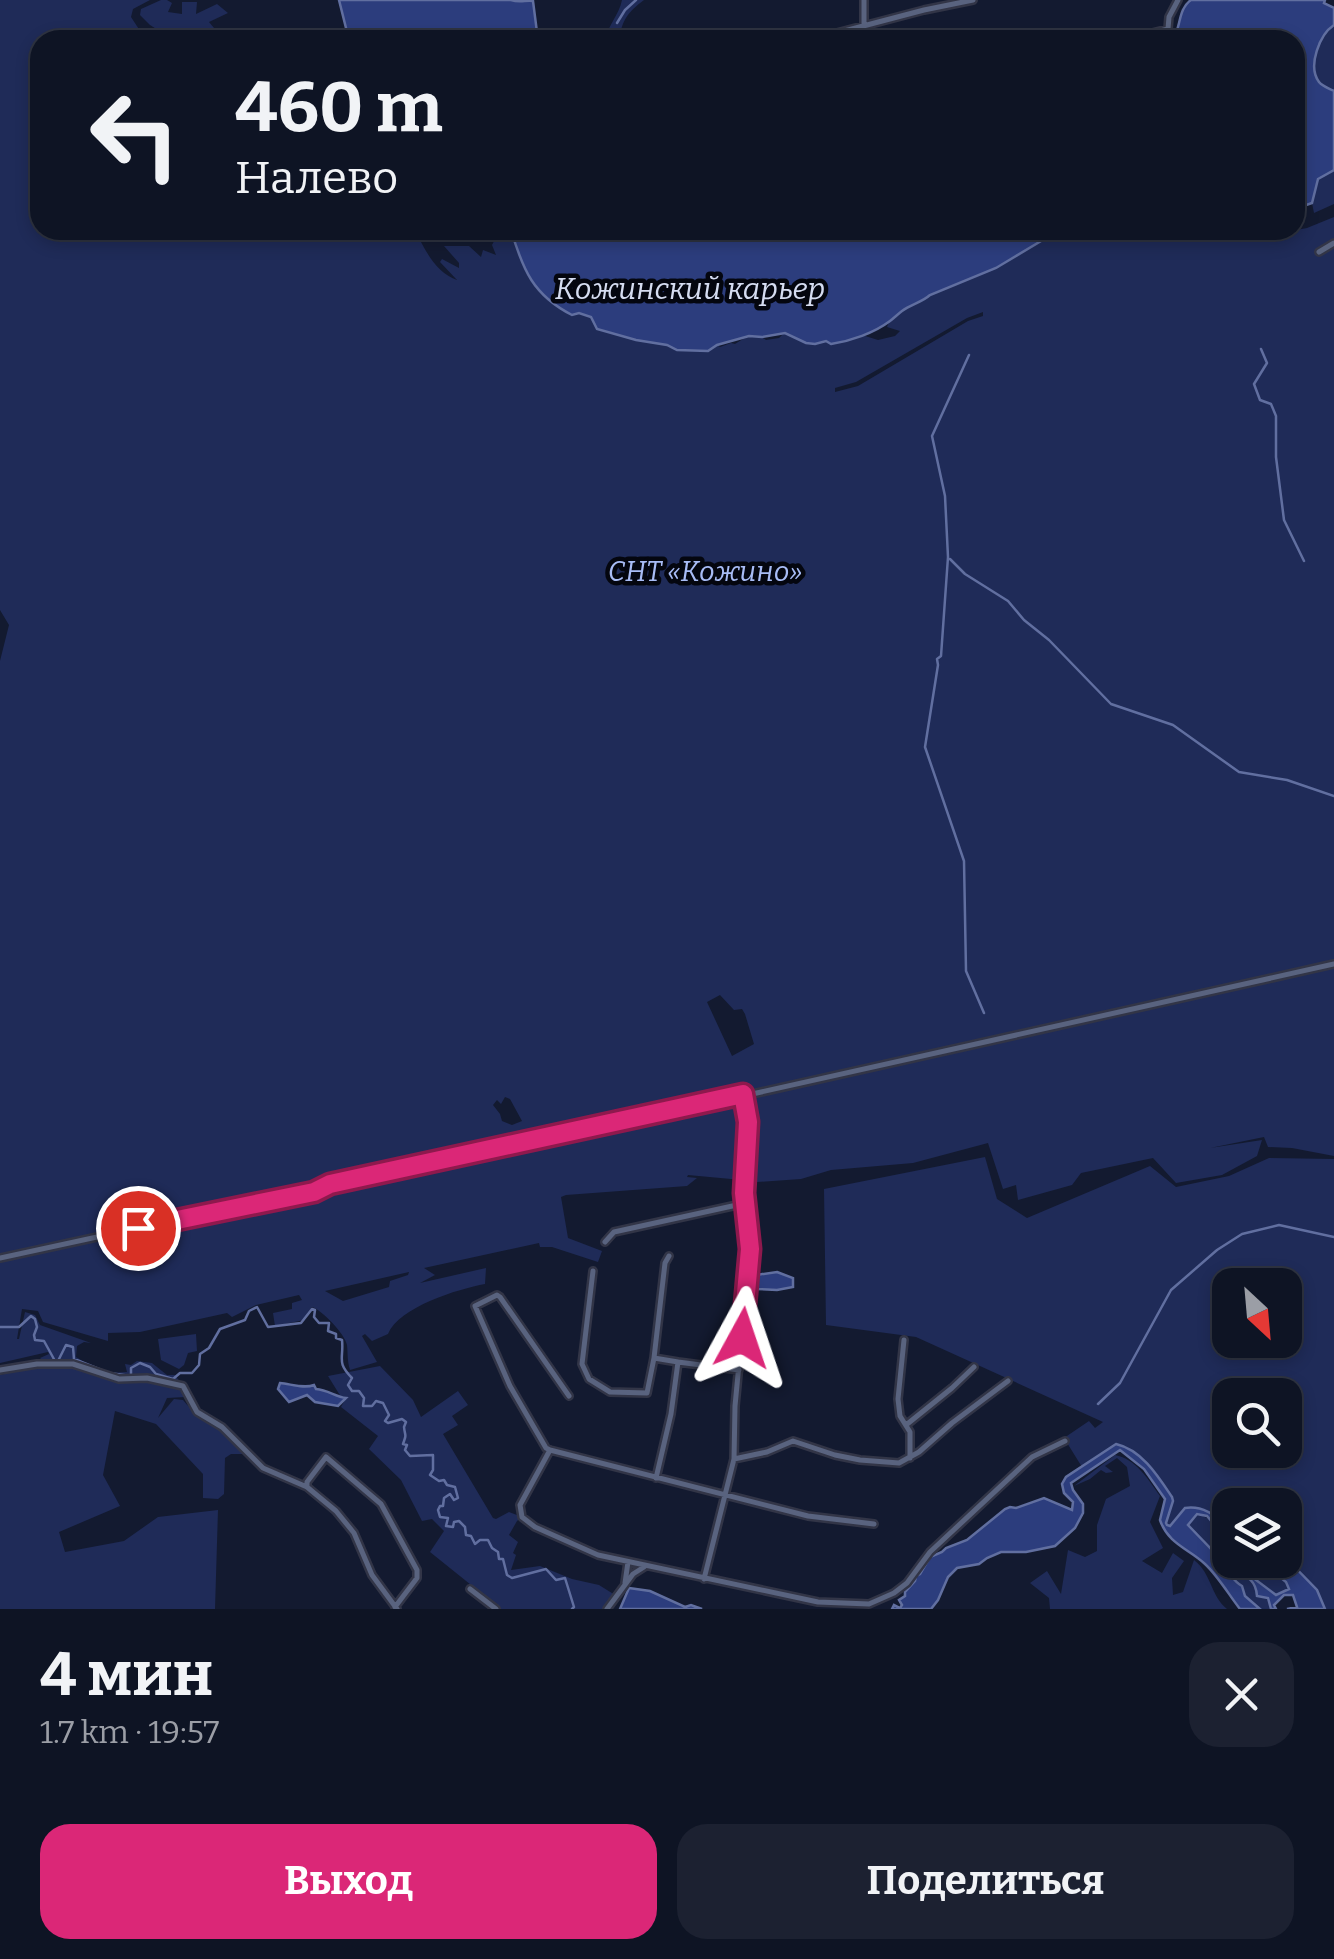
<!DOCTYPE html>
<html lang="ru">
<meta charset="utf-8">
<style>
body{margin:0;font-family:Bitter,serif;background:#1c2131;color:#f1f3f6;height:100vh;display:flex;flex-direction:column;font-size:38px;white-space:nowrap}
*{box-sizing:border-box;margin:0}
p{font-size:32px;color:#9b9ea6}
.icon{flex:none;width:55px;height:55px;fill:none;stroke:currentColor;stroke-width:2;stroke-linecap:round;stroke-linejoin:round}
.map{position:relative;height:1609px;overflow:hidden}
.panel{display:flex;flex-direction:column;background:#0e1424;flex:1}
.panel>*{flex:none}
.banner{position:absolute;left:30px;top:30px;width:1275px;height:210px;border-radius:30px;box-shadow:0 5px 15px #0003,0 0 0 2px #2e3341;background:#0e1424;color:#f1f3f6;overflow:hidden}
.needle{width:65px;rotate:154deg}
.tools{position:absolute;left:1212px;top:1268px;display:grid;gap:20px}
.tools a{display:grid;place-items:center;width:90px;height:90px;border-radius:20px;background:#0e1424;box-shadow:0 5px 15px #0003,0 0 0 2px #2e3341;font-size:50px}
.pin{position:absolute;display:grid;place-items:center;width:85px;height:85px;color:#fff;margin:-42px;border:5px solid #fff;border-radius:50%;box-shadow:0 2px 10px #0007}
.me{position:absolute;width:110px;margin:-55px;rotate:5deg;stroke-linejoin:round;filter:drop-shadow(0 0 8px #0008)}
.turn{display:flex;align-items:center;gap:35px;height:210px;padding:0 40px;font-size:45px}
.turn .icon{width:130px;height:130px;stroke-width:2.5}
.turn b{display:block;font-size:70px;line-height:85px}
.round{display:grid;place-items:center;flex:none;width:105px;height:105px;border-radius:30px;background:#1c2131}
.overview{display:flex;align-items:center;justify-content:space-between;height:170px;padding:0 40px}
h1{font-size:60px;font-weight:700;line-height:75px}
.action{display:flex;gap:20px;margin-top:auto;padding:20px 40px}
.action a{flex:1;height:115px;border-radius:30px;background:#db2777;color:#fff;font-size:40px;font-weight:700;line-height:115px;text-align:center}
.action a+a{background:#1c2131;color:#f1f3f6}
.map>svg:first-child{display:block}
</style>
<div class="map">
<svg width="1334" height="1609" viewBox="0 0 1334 1609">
<rect width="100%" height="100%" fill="#131a30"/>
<path fill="#1f2b58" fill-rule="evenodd" d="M0,0H150L133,9L131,17L146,40H40V230H415C425,250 435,272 457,280L440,262L442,259L459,268V263L444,246H469L481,257L483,250L496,255L492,245L500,230H511L516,247L533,283L579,313L591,317L612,333L667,345L677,350H708L717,345L720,347L731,343L735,344C745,337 755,332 766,340L779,338L785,332L806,343L826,341L835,344L862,335L878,340L895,336L900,331L887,327L889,322L905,308L920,303L929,295L957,282L996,268L1046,238L1054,230H1250L1271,231L1292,237L1291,231L1307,228L1334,217V1156L1292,1148L1268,1147L1264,1137L1210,1148L1262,1140L1257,1156L1222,1175L1176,1183L1153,1158L1081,1173L1072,1185L1018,1200L1016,1185L1003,1189L988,1143L913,1163L831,1170L801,1179L757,1182L755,1177L743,1176L742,1180L688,1175L687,1177L697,1178L687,1186L566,1195L561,1197L568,1238L602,1251L598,1262L552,1247H540L539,1243L424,1268L435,1275L420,1283L486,1268L485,1284C458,1289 399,1307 388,1334L372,1341L365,1334L362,1336L377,1362L350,1370C347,1360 348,1354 347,1345C345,1334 322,1310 312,1307L304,1320L275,1326L273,1313L292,1309V1303L302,1300L299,1295L256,1305L232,1317L227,1313L140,1332L108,1333V1341L43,1322L38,1311L22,1309L17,1339H19L25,1312L35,1315L40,1325L91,1343L84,1342L77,1346L76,1357L86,1363L79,1365L72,1360L44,1362L40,1358L49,1354L48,1352L0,1363V661L9,625L0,610ZM983,312V316L968,321L858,386L835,392V388L856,382L967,318ZM720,995L734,1010L742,1009L745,1014L754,1044L732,1056L707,1002ZM505,1097L510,1099L522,1121L512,1125L502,1121L500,1114L493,1105L497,1100L501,1104ZM409,1272L408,1275L390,1281L389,1287L343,1301L325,1291Z
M161,0H167L172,3L168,12L182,14V2H197L196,14L217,4L228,13L209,22L214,28L233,29L224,34L204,32L201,40H168L169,37L150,25L140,15L141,9Z
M622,0H644C628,12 622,20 619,40H605C608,25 619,15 622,0Z
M1334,25V91C1328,88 1322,86 1319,82C1307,66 1320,34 1334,25Z
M1334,170V204L1314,213L1312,203L1318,179Z
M985,1157L997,1199L1027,1218L1150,1166L1176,1187L1229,1176L1269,1158L1334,1159V1609H1325L1317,1590L1285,1557V1505H1230V1527C1216,1516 1203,1505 1185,1508L1170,1526H1167L1166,1523L1172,1497L1146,1462L1125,1446L1082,1467L1064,1438L1089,1421L1095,1428L1103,1422L916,1337L826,1325L824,1189ZM1230,1285H1285V1340H1230ZM1230,1395H1285V1450H1230Z
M196,1334L197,1351L188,1353L184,1365L179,1369L161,1360L158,1339Z
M137,1361L152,1363L167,1375H175L180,1382L118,1377L110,1373L127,1372L125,1364L131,1365Z
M39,1366L74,1367L117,1381L152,1380L164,1385L182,1388L185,1397L167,1398L158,1418L174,1399L183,1400C193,1413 204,1419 218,1428C227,1434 235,1444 244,1452L242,1454H231L225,1458L224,1494L218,1499L203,1498V1474L156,1424L115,1411L103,1475L120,1506L59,1532L65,1552L124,1541L158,1517L218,1510L215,1609H0V1375Z
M380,1366L413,1400L421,1417L458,1391L468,1405L452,1416L458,1425L443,1434L493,1518L496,1519L509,1512L522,1517L517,1521L509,1535L518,1542L513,1553L516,1555L511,1570L540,1566L572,1579L599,1585L615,1595L605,1609H501L430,1552L444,1531L432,1519L422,1521L401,1480L369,1449L378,1436L341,1407L346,1398L341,1397L328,1376Z
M1115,1455C1136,1459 1148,1479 1160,1496L1150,1522L1163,1548L1142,1561L1162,1573L1173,1553L1184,1561L1172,1578L1173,1595L1183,1592L1194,1560C1212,1574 1210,1595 1227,1609H1050L1049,1598L1030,1583L1047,1571L1061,1594L1068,1550L1085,1557L1097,1551V1525L1106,1499L1130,1486L1127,1467L1117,1458L1105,1466L1113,1472L1106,1473L1101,1470L1090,1479L1074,1486Z
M1197,1514C1214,1518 1230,1537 1230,1554L1222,1552L1217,1555L1188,1525Z
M1229,1559L1268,1598L1271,1609H1260L1245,1596L1224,1566L1223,1561Z
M1259,1560L1286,1582L1290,1589L1276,1595L1252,1577L1249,1571L1253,1562Z"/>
<path fill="#2c3d7d" stroke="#616fa0" stroke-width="2.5" d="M339,0H511C520,3 525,0 533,1L538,40H349Z
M1191,0H1325L1324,3L1334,8V25C1320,34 1307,66 1319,82C1322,86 1328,88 1334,91V170L1318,179L1312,203L1295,209V40H1173C1181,27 1178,9 1191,0Z
M511,230H1054L1046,238L996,268L930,295C921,303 911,304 902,311C898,314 894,318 890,321C874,333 851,341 831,344L826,341L815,344L806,343L785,333L762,337L749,336L717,345L708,351L677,350L667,345L636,340L597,329L591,317L579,313L572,315C533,295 523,270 511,230Z
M777,1272L793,1278V1287L777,1290L757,1289L756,1275Z
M280,1383C291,1384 304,1389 314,1385L316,1389C328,1390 336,1397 346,1398L338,1406L315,1402L307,1395L289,1402L278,1389Z
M1116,1444C1142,1450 1158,1476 1172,1497L1173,1501L1166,1523L1167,1525L1170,1526L1185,1508C1203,1505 1216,1516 1230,1527V1543L1207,1516L1197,1514L1188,1525L1216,1554L1222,1552L1230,1554V1559L1223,1561C1224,1569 1235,1582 1242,1586L1245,1596L1260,1609H1240C1229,1595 1218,1576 1205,1564C1189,1549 1168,1544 1160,1520L1165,1499L1144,1469L1120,1450L1071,1483L1073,1490L1083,1504V1513L1075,1528L1055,1546L1026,1552H1001L987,1558L979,1564L957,1568L948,1577L938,1600L931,1609H892L894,1605L900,1608L902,1605L899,1600L905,1596V1592L915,1581L916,1576L920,1574L930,1557L942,1552L946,1548L967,1540L1005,1509L1010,1507L1016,1508L1044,1498L1072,1510L1073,1502L1064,1493L1062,1484L1066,1477Z
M1285,1557L1317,1590L1325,1609H1287L1297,1607L1293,1595H1284L1274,1605L1276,1609H1271L1268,1598L1257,1596C1256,1581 1248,1576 1235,1572L1239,1568L1231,1560L1245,1564L1251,1560H1257L1253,1562L1249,1570L1252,1577L1276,1595L1289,1589L1286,1582L1259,1560H1285Z
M629,1588L650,1591L685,1607L691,1605L702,1609H620Z"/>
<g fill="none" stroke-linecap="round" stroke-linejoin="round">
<path stroke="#616fa0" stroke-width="2.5" d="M617,23L625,10L636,0
M1261,349L1267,363L1254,384L1260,400L1271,404L1276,416V457L1284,520L1304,561
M969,355L932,436L945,496L948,557L941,656L937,659L938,665L925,747L964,861L966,971L984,1013
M950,559L965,574L1008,601L1024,620L1049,640L1111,704L1173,725L1239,772L1287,780L1334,796
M0,1327H19L31,1316L35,1319L37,1327L34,1335L35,1340L44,1341L55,1361H58L66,1345L73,1347L74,1359L109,1373L131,1376V1368L140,1363L150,1367L156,1374L173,1379L180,1373H192L199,1365L200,1354L209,1348L220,1329L245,1320L249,1311L257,1307L268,1327L301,1323L312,1309L315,1310L314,1317L319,1323H329L328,1331L336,1334V1338L342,1340C344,1359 336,1362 352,1378L348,1385L352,1391H359L364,1398L363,1406H372L376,1401L383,1403L389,1415L385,1421L388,1423L402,1419L406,1422L404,1427C405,1437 407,1433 403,1444L407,1445L405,1450L410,1456L433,1455V1470L430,1475L439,1481L444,1480L447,1485L455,1487L458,1498L454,1500L450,1494L444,1498L443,1506H440L438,1510L440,1517L448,1518L446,1526L453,1527L454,1522L459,1521L465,1527L466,1535L471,1536L475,1544L480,1540H488L492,1548L498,1552L499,1559H503L507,1575L512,1578L546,1569L556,1580L565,1578L574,1607L572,1609
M1098,1404L1120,1383L1171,1290L1217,1250L1242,1234L1279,1225L1334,1237"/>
<g stroke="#323547" stroke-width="10">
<path id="minor" d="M864,25V0
M810,40L924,10L973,0
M1124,40L1168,29L1169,17L1178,0
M1319,252L1334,243
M605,1242L614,1232L746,1203
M0,1258L249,1204L315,1192L331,1184L667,1113L1334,964
M593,1271L582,1364L589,1379L610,1392L647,1393L654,1358L678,1362
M904,1340L898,1399L900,1416L910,1432V1458
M654,1358L665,1263L669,1256
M0,1370L37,1364H73L119,1379L147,1378L183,1386L197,1412L222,1427L263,1468L307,1487L336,1511L354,1533L372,1575L397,1609
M569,1396L500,1297L497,1295L475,1306L510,1386L546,1448L550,1450L520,1505L522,1517L535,1527L598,1555L818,1602L869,1604L894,1593L907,1583L930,1552L1032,1457L1065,1441
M906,1425L952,1388L974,1367
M550,1450L808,1516L874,1524
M734,1459L767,1452L793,1441L835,1455L860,1460L899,1463L919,1452L952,1423L1008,1381
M656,1478L671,1414L678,1362L739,1370
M307,1486V1482L326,1457L381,1504L417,1570V1578L395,1607
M704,1579L734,1459L735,1406L750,1249L745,1193L748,1123L743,1094
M625,1583L628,1562
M470,1589L496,1609
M607,1609L633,1574L644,1567"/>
</g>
<use href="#minor" stroke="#59637f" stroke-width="5"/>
</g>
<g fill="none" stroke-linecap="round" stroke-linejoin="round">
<g stroke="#8e194d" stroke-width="25">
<path id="route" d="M138,1228L314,1192L330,1184L743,1094L748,1122L744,1193L750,1249L742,1338"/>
</g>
<use href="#route" stroke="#db2777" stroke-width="18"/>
</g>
<g text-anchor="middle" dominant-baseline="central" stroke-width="9" stroke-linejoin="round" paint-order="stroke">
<g font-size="28" font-style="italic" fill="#a8bcf5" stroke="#04060f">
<text x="705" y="571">СНТ «Кожино»</text>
</g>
<g font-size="30" font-style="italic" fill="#d5dcf0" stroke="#04060f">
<text x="690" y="289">Кожинский карьер</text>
</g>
</g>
</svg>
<div class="tools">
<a><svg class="needle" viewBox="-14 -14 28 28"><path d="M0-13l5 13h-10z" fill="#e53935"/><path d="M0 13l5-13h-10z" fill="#9b9ea6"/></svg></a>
<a><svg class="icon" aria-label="search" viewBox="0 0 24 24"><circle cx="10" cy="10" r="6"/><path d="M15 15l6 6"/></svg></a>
<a><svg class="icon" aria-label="layers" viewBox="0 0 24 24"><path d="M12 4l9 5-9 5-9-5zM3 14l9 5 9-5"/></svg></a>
</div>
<div class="pin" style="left:138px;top:1228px;background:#d93025"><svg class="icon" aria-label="arrive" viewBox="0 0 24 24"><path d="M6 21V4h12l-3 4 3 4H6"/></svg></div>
<svg class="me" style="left:742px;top:1338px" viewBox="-20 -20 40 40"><path d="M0-17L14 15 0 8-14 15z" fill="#db2777" stroke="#fff" stroke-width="4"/></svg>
<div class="banner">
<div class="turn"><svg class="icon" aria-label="left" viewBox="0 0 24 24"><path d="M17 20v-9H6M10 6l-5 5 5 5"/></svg><div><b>460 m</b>Налево</div></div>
</div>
</div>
<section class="panel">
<div class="overview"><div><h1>4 мин</h1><p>1.7 km · 19:57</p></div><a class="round"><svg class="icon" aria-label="close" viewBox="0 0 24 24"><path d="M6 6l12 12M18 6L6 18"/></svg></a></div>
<div class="action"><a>Выход</a><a>Поделиться</a></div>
</section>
